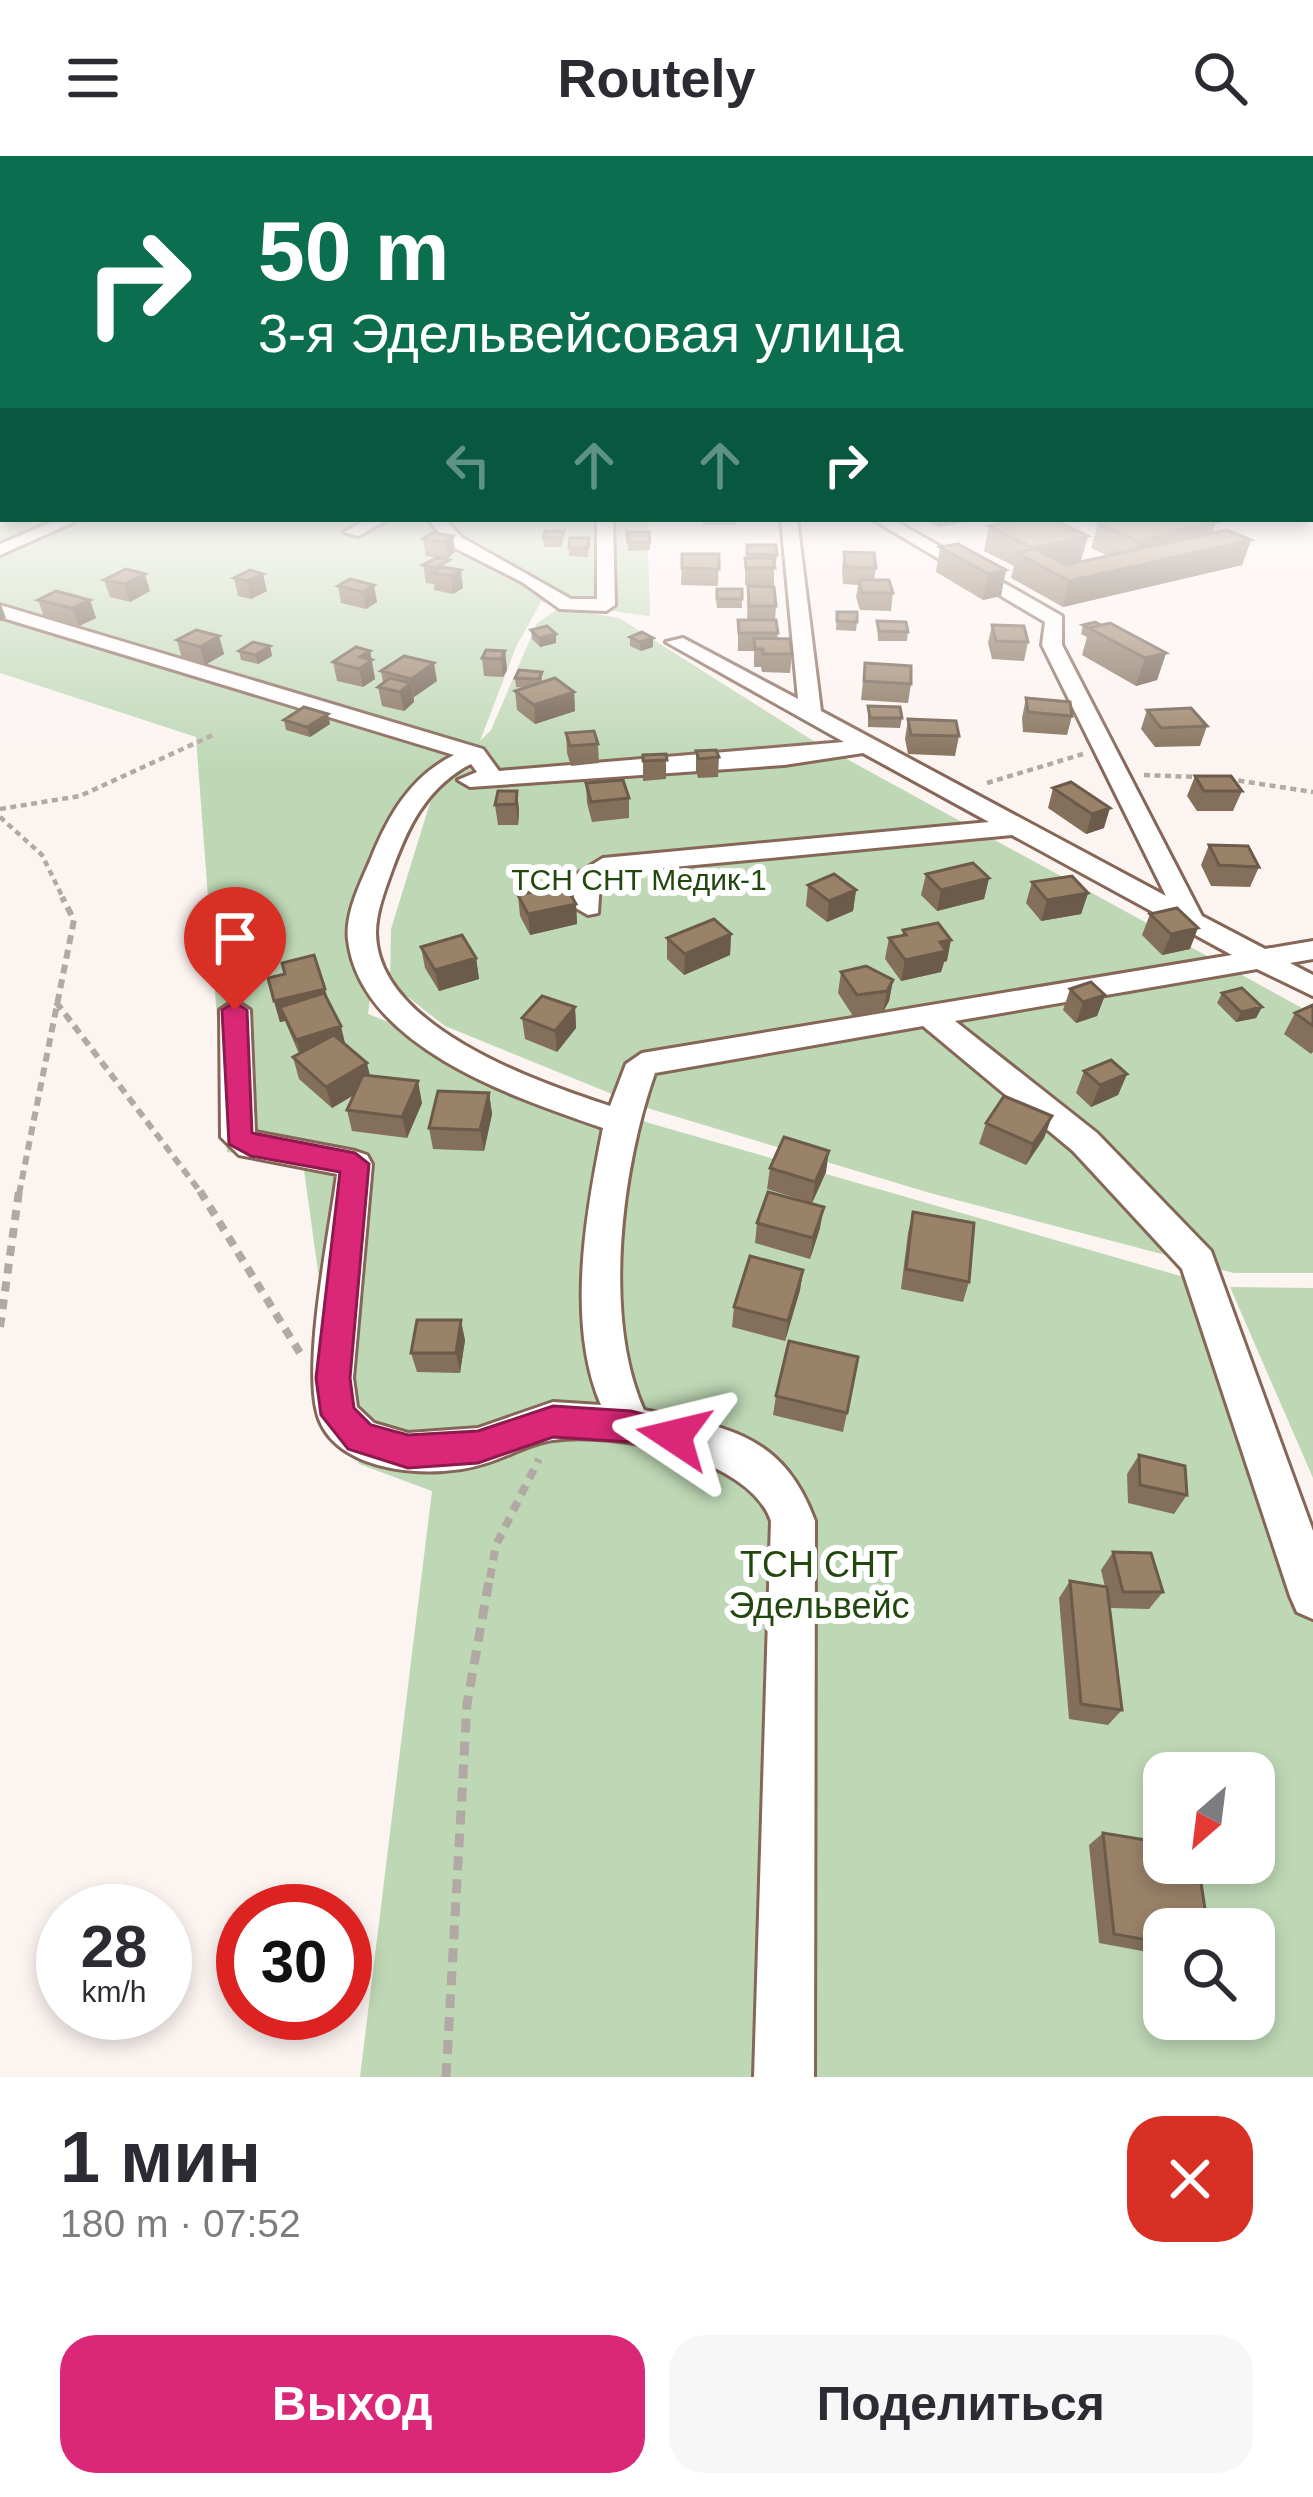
<!DOCTYPE html>
<html lang="ru">
<meta charset="utf-8">
<style>
body{margin:0;font-family:Helvetica,sans-serif;background:#f7f7f7;color:#2b2b33;height:100vh;display:flex;flex-direction:column;font-size:45px;white-space:nowrap}
*{box-sizing:border-box;margin:0}
p{font-size:39px;color:#7c7c81}
.icon{flex:none;width:66px;height:66px;fill:none;stroke:currentColor;stroke-width:2;stroke-linecap:round;stroke-linejoin:round}
.map{position:relative;height:1921px;overflow:hidden}
.drawer{display:flex;flex-direction:column;background:#fff;flex:1}
.drawer>*{flex:none}
.hud{position:absolute;left:0px;top:0px;width:1314px;height:366px;box-shadow:0 6px 18px #0003;background:#0b6e4f;color:#fff;overflow:hidden}
.needle{width:78px;rotate:208deg}
.buttons{position:absolute;left:1143px;top:1596px;display:grid;gap:24px}
.buttons a{display:grid;place-items:center;width:132px;height:132px;border-radius:24px;background:#fff;box-shadow:0 6px 18px #0003;font-size:60px}
.speed{position:absolute;left:36px;top:1728px;display:flex;gap:24px;font-size:60px;font-weight:700;text-align:center}
.speed>*{display:grid;place-content:center;width:156px;height:156px;border-radius:50%;background:#fff;box-shadow:0 6px 18px #0003;line-height:1}
.speed small{font-size:30px;font-weight:400}
.speed .limit{border:18px solid #d22;background:#fff;color:#111}
.pin{position:absolute;display:grid;place-items:center;width:102px;height:102px;color:#fff;margin:-123px -51px;border-radius:50% 50% 50% 0;rotate:-45deg;box-shadow:0 0 12px #0007}
.pin .icon{rotate:45deg}
.me{position:absolute;width:132px;margin:-66px;rotate:280deg;stroke-linejoin:round;filter:drop-shadow(0 0 9px #0008)}
.turn{display:flex;align-items:center;gap:42px;height:252px;padding:0 60px;font-size:54px}
.turn .icon{width:156px;height:156px;stroke-width:2.5}
.turn b{display:block;font-size:84px;line-height:102px}
.lanes{display:flex;align-items:center;height:114px;padding:0 60px;background:#0003;justify-content:center;gap:60px;direction:ltr}
.lanes .off{opacity:.35}
.round{display:grid;place-items:center;flex:none;width:126px;height:126px;border-radius:36px;background:#f7f7f7}
.overview{display:flex;align-items:center;justify-content:space-between;height:204px;padding:0 60px}
h1{font-size:72px;font-weight:700;line-height:90px}
.button{display:flex;gap:24px;margin-top:auto;padding:24px 60px}
.button a{flex:1;height:138px;border-radius:36px;background:#db2777;color:#fff;font-size:48px;font-weight:700;line-height:138px;text-align:center}
.button a+a{background:#f7f7f7;color:#2b2b33}
header{display:flex;justify-content:space-between;align-items:center;height:156px;padding:0 60px;background:#fff;font-size:54px;font-weight:700}
.map>svg:first-child{display:block}
</style>
<header><svg class="icon" aria-label="menu" viewBox="0 0 24 24"><path d="M4 6h16M4 12h16M4 18h16"/></svg>Routely<svg class="icon" aria-label="search" viewBox="0 0 24 24"><circle cx="10" cy="10" r="6"/><path d="M15 15l6 6"/></svg></header>
<div class="map">
<svg width="1313" height="1921" viewBox="0 0 1313 1921">
<rect width="100%" height="100%" fill="#fcf4f1"/>
<path fill="#bed8b5" fill-rule="evenodd" d="M0,342L3,363H647L650,460L541,446L516,491L480,585L491,574L537,467L559,452L619,462L812,584L1313,858V1117H1234L930,1037L644,951L445,870L390,827L391,773L433,637L424,634L384,729L368,858L649,967L1222,1132L1313,1373V1921H360L432,1335L359,1308L338,1259L303,1007L227,996L196,581L0,517ZM1164,1617H1254V1707H1164ZM1164,1773H1254V1863H1164Z
M1230,1131L1313,1132V1322Z"/>
<g fill="none" stroke-linecap="round" stroke-linejoin="round">
<g stroke="#856657" stroke-width="6">
<path id="minor" d="M1311,352H1313V362H1311Z
M59,363H81L0,399V388Z
M367,363H389L358,380L344,376Z
M428,363H445L461,381L571,443H597V363H613L615,449L606,455L560,453L522,426L449,389Z
M781,363H797L821,555L1166,740L1042,489L1045,466L872,363H892L1062,460V489L1202,760L1265,793L1313,785V803L1290,807L1313,819V840L1257,813L955,865L1097,977L1211,1095L1313,1375V1463L1297,1456L1290,1440L1182,1113L1073,995L923,870L655,917C622,1010 602,1161 644,1254C727,1271 783,1278 815,1365L814,1921H754L771,1365C749,1301 613,1275 553,1284C529,1287 506,1302 483,1308C436,1323 340,1319 319,1263C301,1213 330,1075 337,1018L239,999L221,981L220,854L235,844L250,854L255,976L355,995L367,999L372,1008L353,1222L357,1251L374,1267L408,1277L478,1272L553,1246L601,1249C566,1168 586,1056 603,972C516,942 361,891 348,784C345,758 360,728 370,705C388,660 410,621 454,599L0,461V449L483,593L499,615L844,586L666,486L683,482L798,543ZM863,597L989,666L603,702L574,720V751L588,759L598,757L600,723L610,717L1012,679L1232,799L642,897L626,908L610,950C537,926 377,871 376,777C376,756 385,734 392,714C408,671 424,636 465,611L471,608L477,616L458,624L470,631L784,609Z"/>
</g>
<path stroke="#b2a8a4" stroke-width="4.5" stroke-dasharray="6 4.5" stroke-linecap="butt" d="M1144,619L1197,621
M1228,623L1313,636
M987,627L1083,598
M0,653L80,640L213,579
M0,661L42,699L64,744"/>
<path stroke="#b2a8a4" stroke-width="6" stroke-dasharray="9 6" stroke-linecap="butt" d="M56,846L202,1038
M19,1038L74,764L62,741"/>
<path stroke="#b2a8a4" stroke-width="8" stroke-dasharray="10 8" stroke-linecap="butt" d="M200,1035L300,1197
M0,1171L19,1035
M490,1422L496,1389L539,1303"/>
<path stroke="#b2a8a4" stroke-width="9" stroke-dasharray="14 9" stroke-linecap="butt" d="M446,1921L467,1548L490,1419"/>
<use href="#minor" fill="#fff" fill-rule="evenodd"/>
</g>
<path fill="#84705a" d="M703,363H736V369H703Z
M923,363H979L939,371Z
M1098,368L1212,377L1251,384L1242,409L1063,451L1011,422L1014,410L984,395L989,370L1081,405L1064,409L1108,400L1091,392Z
M564,375L562,391H544L543,382Z
M627,376L650,386V394L628,395Z
M453,380L455,396L447,403L426,400L423,383Z
M589,382L588,401L569,400V392Z
M747,389L777,399L776,407H774V430L745,429V402H747Z
M940,391L1006,414L1001,440L983,444L936,416Z
M844,396L876,412L874,424L893,437L891,455L860,454L856,441L858,429L843,428L842,413Z
M682,398H719L718,430L681,429Z
M423,409L450,412L463,432L453,438L434,434V428L426,427Z
M250,414L267,435L251,443L238,440L234,422Z
M350,423L377,446L366,453L341,447L338,430Z
M104,424L150,435L130,446L110,441Z
M748,430L776,450L775,464L778,482L792,498L790,517L762,516L761,511H754V495H738V464H747Z
M716,442L742,443V452H717Z
M38,444H90L96,462L79,470L44,461Z
M837,456L857,466L856,475L836,474Z
M877,465L908,476L907,485H878Z
M992,469L1028,486L1024,505L992,503L988,487Z
M1083,469L1166,497L1157,524L1136,530L1082,499L1087,481L1081,478Z
M531,474L556,478V487L540,491L532,483Z
M219,480L224,498L205,509L182,503L177,484Z
M630,481L653,482V491L641,495L630,490Z
M270,490L272,500L258,508L241,504L239,495Z
M370,495L375,523L363,531L337,525L333,506Z
M505,495L507,514L503,521L484,520L482,502Z
M865,507L911,528L908,547L861,544Z
M381,515L437,525L414,541V546L404,555L382,550L378,531L383,527Z
M542,516V526L574,536L575,555L535,568L517,554L515,535L525,532L516,531L515,522Z
M1026,542L1072,560L1067,579L1023,576L1022,562Z
M868,550L902,562L900,572L868,571Z
M1147,554L1207,570L1200,590L1155,591L1141,573Z
M908,563L959,580L955,600L908,598L905,583Z
M284,564L330,568L310,581L286,574Z
M566,577L598,588L599,607L571,610L567,597Z
M696,595L719,601L718,621L698,622L696,615Z
M666,598V623L643,625V599Z
M1195,620L1242,635L1233,655H1197L1187,640Z
M1071,626L1104,672L1086,678L1048,652L1053,632Z
M586,627L629,642V662L592,666L587,647Z
M517,635L519,655L518,669H498L495,649Z
M1209,689L1259,711L1250,731L1211,730L1201,709Z
M926,718L989,722L984,743L937,755L921,739Z
M1032,726L1088,737L1081,758L1041,765L1026,747Z
M808,729L856,734L853,755L827,766L806,750Z
M518,739L576,748L577,768L530,779L520,760Z
M1150,758L1190,793L1162,799L1142,779Z
M903,774L947,805L944,806L941,816L901,825L885,803L889,782L902,780Z
M731,778L730,799L684,819L667,803V782Z
M421,791L476,802L479,823L439,835L425,812Z
M841,816L893,824L889,845L883,856L853,860L838,837Z
M1070,833L1105,839L1097,860L1076,867L1063,854Z
M1222,837L1262,851L1256,862L1236,866L1217,847Z
M274,845L346,889L370,920L422,947L407,982L352,975L347,954L354,939L332,952L299,923L293,901L299,898L285,865L280,866Z
M1313,849V896L1311,898L1284,878L1295,857Z
M575,851L576,872L557,896L525,883L522,862Z
M1084,915L1127,918L1118,939L1091,951L1076,937Z
M489,937L492,958L484,995L433,993L429,972Z
M1052,960L1044,982L1026,1009L979,988L986,967Z
M770,1012L826,1016L812,1047L767,1033Z
M913,1056L969,1126L963,1146L901,1133L908,1077Z
M757,1067L820,1072L810,1103L755,1087Z
M803,1114L800,1134L785,1185L732,1171L734,1151Z
M465,1184L460,1217L417,1216L411,1197Z
M776,1240L847,1257L843,1276L773,1259Z
M1139,1299L1187,1339L1174,1358L1128,1347L1127,1318Z
M1113,1396L1163,1436L1149,1453L1111,1452L1108,1441L1122,1554L1108,1569L1069,1563L1059,1442L1070,1425L1105,1431L1101,1414Z
M1103,1677L1164,1773V1799L1099,1787L1089,1689Z"/>
<path fill="#6c5b4a" d="M940,363H979L939,371Z
M1216,366L1208,390L1131,410L1138,385Z
M453,380L455,396L447,403L445,386Z
M1088,380L1081,405L1047,413L1033,392Z
M1251,384L1242,409L1063,451L1069,425Z
M461,414L463,432L453,438L451,420Z
M1006,414L1001,440L983,444L988,418Z
M145,418L150,435L130,446L124,428Z
M263,418L267,435L251,443L247,425Z
M374,429L377,446L366,453L363,436Z
M90,444L96,462L79,470L72,452Z
M0,446L6,462L0,465Z
M556,478V487L540,491L539,482Z
M219,480L224,498L205,509L200,491Z
M653,482V491L641,495L640,486Z
M270,490L272,500L258,508L255,499Z
M370,495L375,523L363,531L359,513L360,501Z
M505,495L507,514L503,521L501,503Z
M1166,497L1157,524L1136,530L1145,502Z
M434,507L437,525L414,541L411,523Z
M411,527L414,546L404,555L400,536Z
M574,536L575,555L535,568L534,549Z
M328,558L330,568L310,581L307,571Z
M517,635L519,655L518,669L516,648Z
M1110,652L1104,672L1086,678L1092,658Z
M989,722L984,743L937,755L941,734Z
M856,734L853,755L827,766L829,745Z
M1088,737L1081,758L1041,765L1047,744Z
M576,748L577,768L530,779L528,758Z
M1198,772L1190,793L1162,799L1171,778Z
M731,778L730,799L684,819L685,798Z
M951,784L947,805L944,806L941,816L901,825L905,804L940,786Z
M476,802L479,823L439,835L435,814Z
M893,824L889,845L883,856L887,835Z
M325,833L331,854L280,851L285,865L280,866L274,845Z
M1105,839L1097,860L1076,867L1083,846Z
M575,851L576,872L557,896L555,875Z
M1262,851L1256,862L1236,866L1241,856Z
M341,870L346,891L303,906L296,884Z
M367,907L372,928L332,952L326,931Z
M1127,918L1118,939L1091,951L1100,929Z
M418,925L422,947L407,982L402,961Z
M489,937L492,958L484,995L480,974Z
M1052,960L1044,982L1026,1009L1033,988Z
M829,995L826,1016L812,1047L815,1026Z
M824,1051L820,1072L810,1103L813,1082Z
M803,1114L800,1134L785,1185L788,1165Z
M461,1164L465,1184L460,1217L456,1197Z"/>
<path fill="#9a8269" stroke="#6c5b4a" stroke-width="3" d="M1022,363H1052L1088,380L1033,392L989,370Z
M1117,363H1209L1216,366L1138,385L1098,368Z
M1227,374L1251,384L1069,425L1017,397L1035,393L1066,409Z
M545,375H564L562,382H543Z
M627,376H649L650,386H628Z
M432,377L453,380L445,386L423,383Z
M570,382H589L588,392H569Z
M958,388L1006,414L988,418L940,391Z
M747,389H776L777,399L747,398Z
M844,396L874,397L876,412L845,411Z
M682,398H719V413L682,412Z
M436,402L449,404L436,412L423,409Z
M745,402H773L775,412H746Z
M442,411L461,414L451,420L432,417Z
M126,413L145,418L124,428L104,424Z
M250,414L263,418L247,425L234,422Z
M350,423L374,429L363,436L338,430Z
M859,424H889L893,437H862Z
M748,430L774,431L776,450H749Z
M717,433H742V443H717Z
M56,435L90,444L72,452L38,444Z
M837,456H857V466L837,465Z
M738,464H776L778,477H739Z
M877,465L906,466L908,476L879,475Z
M1095,466L1101,469L1089,472L1093,474L1083,469Z
M1110,467L1166,497L1145,502L1089,472Z
M992,469L1024,470L1028,486L996,485Z
M547,470L556,478L539,482L531,474Z
M196,474L219,480L200,491L177,484Z
M642,476L653,482L640,486L630,481Z
M754,482L790,483L792,498H763V493H755Z
M253,486L270,490L255,499L239,495Z
M356,491L370,495L360,501L372,504L359,513L333,506Z
M486,494L505,495L501,503L482,502Z
M404,500L434,507L411,523L381,515Z
M865,507L911,510V528L864,525Z
M519,514L542,516L539,523L515,522Z
M390,522L411,527L400,536L378,531Z
M555,522L574,536L534,549L515,535Z
M1026,542L1070,546L1072,560L1028,556Z
M868,550L900,551L902,562H870Z
M304,551L328,558L307,571L284,564Z
M1191,552L1207,570L1161,572L1147,554Z
M908,563L956,565L959,580L911,579Z
M594,575L598,588L570,590L566,577Z
M716,594L719,601L699,603L696,595Z
M666,598L667,604L643,605V599Z
M1195,620H1231L1242,635H1204Z
M623,624L629,642L591,646L586,627Z
M1071,626L1110,652L1092,658L1053,632Z
M498,635H517L516,648L495,649Z
M1209,689L1248,690L1259,711L1219,709Z
M973,707L989,722L941,734L926,718Z
M834,718L856,734L829,745L808,729Z
M1072,720L1088,737L1047,744L1032,726Z
M565,729L576,748L528,758L518,739Z
M1177,752L1198,772L1171,778L1150,758Z
M714,763L731,778L685,798L667,782Z
M938,767L951,784L940,786L946,795L905,804L889,782L906,779L903,774Z
M462,779L476,802L435,814L421,791Z
M314,799L325,833L274,845L268,822L285,818L282,807Z
M866,810L893,824L887,835L857,839L841,816Z
M1091,826L1105,839L1083,846L1070,833Z
M1242,832L1262,851L1241,856L1222,837Z
M324,837L341,870L296,884L280,851Z
M542,840L575,851L555,875L522,862Z
M1313,849V870L1295,857Z
M334,879L367,907L326,931L293,901Z
M1111,904L1127,918L1100,929L1084,915Z
M363,919L418,925L402,961L347,954Z
M438,935L489,937L480,974L429,972Z
M1004,940L1052,960L1033,988L986,967Z
M784,981L829,995L815,1026L770,1012Z
M768,1036L824,1051L813,1082L757,1067Z
M913,1056L974,1067L969,1126L906,1113Z
M750,1100L803,1114L788,1165L734,1151Z
M417,1164H461L456,1197H411Z
M789,1185L858,1201L847,1257L776,1240Z
M1139,1299L1185,1310L1187,1339L1140,1329Z
M1113,1396L1151,1397L1163,1436H1123Z
M1070,1425L1107,1431L1122,1554L1081,1548Z
M1103,1677L1164,1687V1707H1198L1208,1773H1164V1787L1114,1778Z"/>
<linearGradient id="sky" x2="0" y2="1"><stop stop-color="#77aed5"/><stop offset="0.56" stop-color="#fefaf9"/><stop offset="1" stop-color="#fefaf9" stop-opacity="0"/></linearGradient>
<rect width="1313" height="611" fill="url(#sky)"/>
<path fill="#db2777" stroke="#8e194d" stroke-width="3" d="M235,846L247,854L252,977L355,997L369,1008L350,1222L354,1252L371,1269L408,1279L478,1275L553,1250L631,1255L686,1269L691,1280L686,1291L674,1296L631,1286L553,1281L478,1307L408,1312L348,1293L321,1259L316,1222L340,1016L251,1000L229,988L222,854Z"/>
<g text-anchor="middle" dominant-baseline="central" stroke-width="12" stroke-linejoin="round" paint-order="stroke">
<g font-size="30" fill="#22480f" stroke="#fff">
<text x="639" y="723">ТСН СНТ Медик-1</text>
</g>
<g font-size="36" fill="#22480f" stroke="#fff">
<text x="819" y="1408">ТСН СНТ<tspan x="819" dy="41">Эдельвейс</tspan></text>
</g>
</g>
</svg>
<div class="buttons">
<a><svg class="needle" viewBox="-14 -14 28 28"><path d="M0-13l5 13h-10z" fill="#e53935"/><path d="M0 13l5-13h-10z" fill="#7c7c81"/></svg></a>
<a><svg class="icon" aria-label="search" viewBox="0 0 24 24"><circle cx="10" cy="10" r="6"/><path d="M15 15l6 6"/></svg></a>
</div>
<div class="speed"><div>28<small>km/h</small></div><div class="limit">30</div></div>
<div class="pin" style="left:235px;top:854px;background:#d93025"><svg class="icon" aria-label="arrive" viewBox="0 0 24 24"><path d="M6 21V4h12l-3 4 3 4H6"/></svg></div>
<svg class="me" style="left:674px;top:1280px" viewBox="-20 -20 40 40"><path d="M0-17L14 15 0 8-14 15z" fill="#db2777" stroke="#fff" stroke-width="4"/></svg>
<div class="hud">
<div class="turn"><svg class="icon" aria-label="right" viewBox="0 0 24 24"><path d="M7 20v-9h11M14 6l5 5-5 5"/></svg><div><b>50 m</b>3-я Эдельвейсовая улица</div></div>
<div class="lanes"><svg class="icon off" aria-label="left" viewBox="0 0 24 24"><path d="M17 20v-9H6M10 6l-5 5 5 5"/></svg><svg class="icon off" aria-label="ahead" viewBox="0 0 24 24"><path d="M12 20V5M6 11l6-6 6 6"/></svg><svg class="icon off" aria-label="ahead" viewBox="0 0 24 24"><path d="M12 20V5M6 11l6-6 6 6"/></svg><svg class="icon" aria-label="right" viewBox="0 0 24 24"><path d="M7 20v-9h11M14 6l5 5-5 5"/></svg></div>
</div>
</div>
<section class="drawer">
<div class="overview"><div><h1>1 мин</h1><p>180 m · 07:52</p></div><a class="round" style="background:#d93025;color:#fff"><svg class="icon" aria-label="close" viewBox="0 0 24 24"><path d="M6 6l12 12M18 6L6 18"/></svg></a></div>
<div class="button"><a>Выход</a><a>Поделиться</a></div>
</section>
